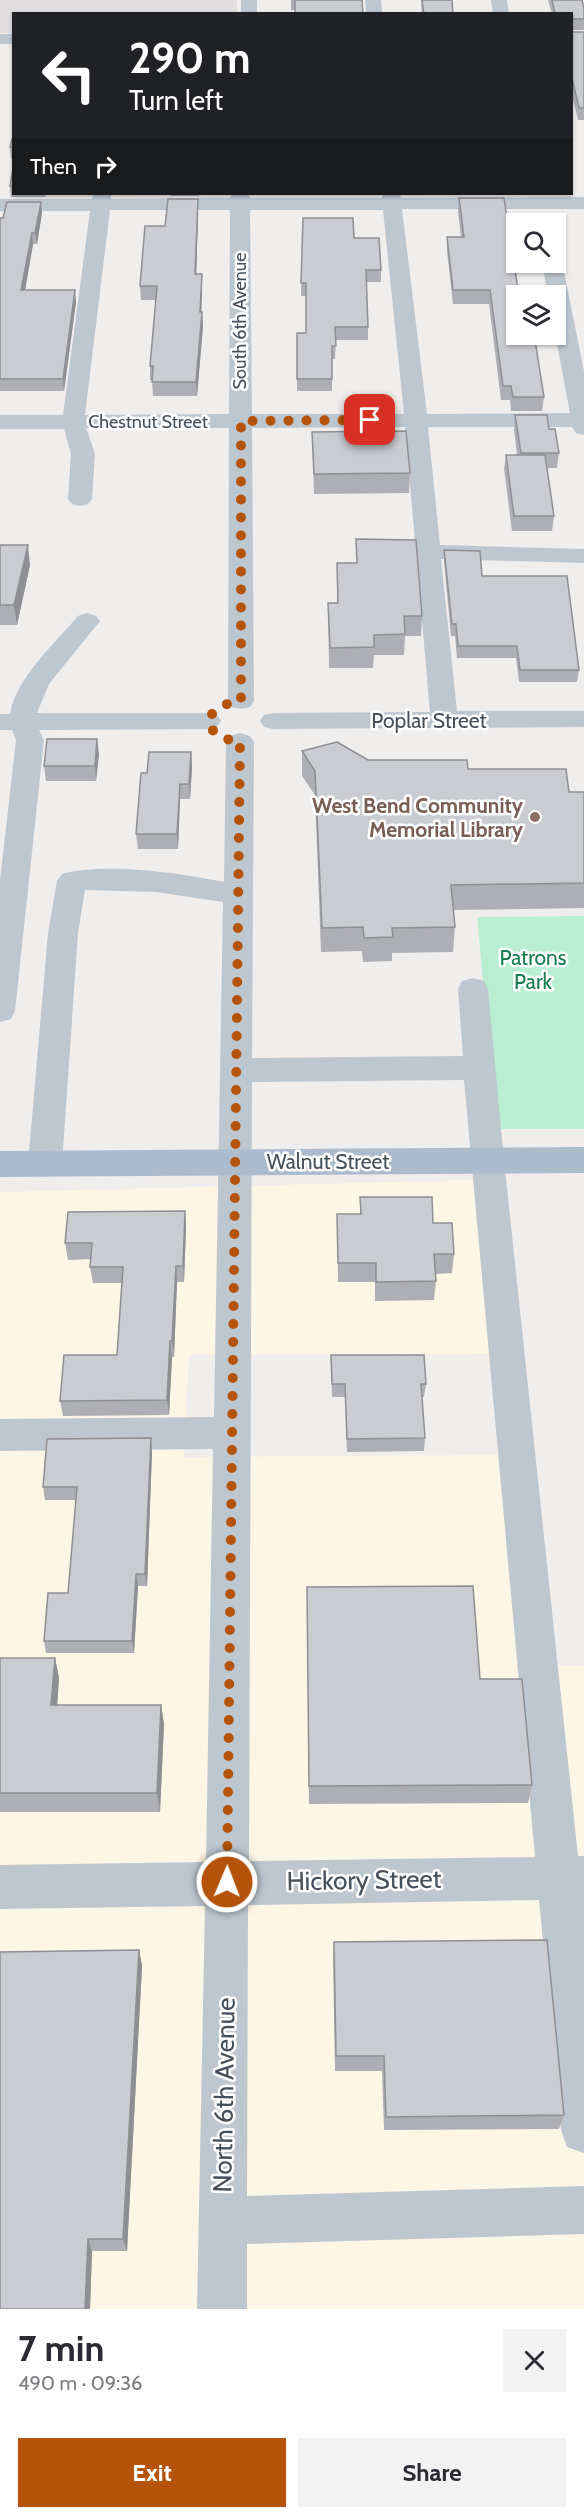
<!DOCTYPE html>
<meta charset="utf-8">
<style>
body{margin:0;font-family:Cabin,sans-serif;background:#f2f2f3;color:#2b2b33;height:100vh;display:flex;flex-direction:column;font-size:22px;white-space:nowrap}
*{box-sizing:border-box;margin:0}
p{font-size:20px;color:#7c7c81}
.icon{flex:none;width:33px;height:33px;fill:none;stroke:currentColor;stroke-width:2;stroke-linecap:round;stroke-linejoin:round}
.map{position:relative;height:2309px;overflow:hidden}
.drawer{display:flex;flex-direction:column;background:#fff;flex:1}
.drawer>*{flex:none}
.guide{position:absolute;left:12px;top:12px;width:561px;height:183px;border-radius:0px;box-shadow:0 2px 4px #0004;background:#202124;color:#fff;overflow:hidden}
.buttons{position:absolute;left:506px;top:213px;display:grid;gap:12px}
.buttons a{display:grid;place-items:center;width:60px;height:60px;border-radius:0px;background:#fff;box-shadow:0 2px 4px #0004;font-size:30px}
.pin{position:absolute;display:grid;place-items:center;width:51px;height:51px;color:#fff;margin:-26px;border-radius:12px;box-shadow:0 3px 9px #0006}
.me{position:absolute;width:66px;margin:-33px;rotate:1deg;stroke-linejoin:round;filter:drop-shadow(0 0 4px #0008)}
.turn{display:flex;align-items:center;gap:21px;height:126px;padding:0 18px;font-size:27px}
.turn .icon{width:78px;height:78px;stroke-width:2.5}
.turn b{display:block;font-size:42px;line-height:51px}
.then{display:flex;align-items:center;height:57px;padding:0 18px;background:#0003;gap:12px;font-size:22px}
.round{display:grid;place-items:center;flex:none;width:63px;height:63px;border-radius:0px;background:#f2f2f3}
.summary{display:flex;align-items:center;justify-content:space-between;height:102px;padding:0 18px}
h1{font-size:36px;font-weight:700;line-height:45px}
.button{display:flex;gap:12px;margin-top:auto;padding:12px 18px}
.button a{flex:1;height:69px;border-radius:0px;background:#b45309;color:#fff;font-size:24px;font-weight:700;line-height:69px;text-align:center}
.button a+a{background:#f2f2f3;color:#2b2b33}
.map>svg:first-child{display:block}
</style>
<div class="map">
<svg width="584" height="2309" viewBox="0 0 584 2309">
<rect width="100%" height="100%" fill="#f0eded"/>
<path fill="#fcf6e5" d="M474,1180L493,1354L189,1355L184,1457L504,1455L547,1666L584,1665V2309H0V1192Z"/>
<path fill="#e1dedf" d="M0,0H237V13L14,14L13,33H0Z"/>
<path fill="#b9efd0" d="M584,916V1129H497L477,917Z"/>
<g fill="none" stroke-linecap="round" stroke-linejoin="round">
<path fill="#bdc7d0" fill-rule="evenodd" d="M241,0H257V14H241Z
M365,0H381L382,14H366Z
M491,0H507L509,14H493Z
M0,34H14V44H0Z
M93,194H111V199L230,198L231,194H249L250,198H382V194H400L401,198L584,197V209H402L427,414L570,413L555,333V296H548L542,262H555V257L562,262L584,371V435L576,433L572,427H428L440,545L584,549V563L441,559L457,711H584V727L273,729L264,727L260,721L264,715L273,713L430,712L405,427L252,428L254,701L250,707L241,709L232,707L228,701L229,428H86L95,454L92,499L88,504L80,506L72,504L68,499L71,454L64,429H0V415H63L90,211H0V199H92ZM110,210H230L229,414L85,415ZM250,210H383L404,414H252Z
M87,613L96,616L100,621L49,684L37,713H208L217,715L221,721L217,727L208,729L39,730L44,740L15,1011L11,1019L0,1022V880L16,740L12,730H0V714H10C15,679 56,642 78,616Z
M240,733L250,736L254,742L252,1058L463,1056L458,989L462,981L473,978L484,981L488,989L504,1160L578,1856H584V2153L567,2147L561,2130L539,1900L248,1905L247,2196L584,2186V2234L247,2244V2309H197L205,1906L0,1909V1865L206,1862L213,1449L0,1451V1419L214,1417L223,902L156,892L85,890L78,933L62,1164L57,1173L45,1177L33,1173L28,1164L48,933L57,881L62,874C106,862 179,873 224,882L226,742L230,736ZM464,1080L535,1857L249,1861L252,1082Z"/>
<path fill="#acbccd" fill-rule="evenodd" d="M584,1147V1173L0,1177V1151Z"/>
</g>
<path fill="#aeafb5" d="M291,0H362L295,10H291Z
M421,0H452L453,14H422Z
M548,0H582L584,8V30H572V32H584V120H578L572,95V14H552Z
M14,132V158H11L10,147Z
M14,162V194H46L45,197H11L10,186Z
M170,194H200L199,196H170Z
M456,194H499V195H456Z
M459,198L516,296L544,397L542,411H511L510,400H501L489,304H453L447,251V237H461L458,211Z
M198,212L196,274L202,288L201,312H202L203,326L197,396H153L152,380H150V366L156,300H141L140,286L165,226Z
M42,213L37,244H33L25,290L76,302L64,391H0V218Z
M303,218L354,238L381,270V282H366L368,327V340H336L335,359H332V391H297V333H306V296H301Z
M515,415L549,429L559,453L557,468H547L554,516L552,531H512L504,469L506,455H517L514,429Z
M312,432L410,473L409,493L314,494Z
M356,539L422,616L421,636H405L404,655H374L373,668H329L328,603H337V563H356Z
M0,545L30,565L17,625H0Z
M444,550L482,576L579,670L577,682H519L516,658H457L455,636H451L444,562Z
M302,751L368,760L468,769L569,792H584V908L453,910L455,927L453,952L392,953V961L363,962L362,951L321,952L315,795L302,776Z
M191,752L192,767L190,799H180L178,849H138L136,834Z
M99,754L96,781H46L44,766Z
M360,1197L433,1223L454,1254L452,1273L435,1274L436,1281L434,1300L375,1301V1282H338L337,1214H360Z
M185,1211L186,1227L184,1282H177L174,1357H172L169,1415L63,1416L60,1401L117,1355L122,1283H93L90,1267L91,1259L68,1260L65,1243Z
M331,1355L426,1384L424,1397H422L425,1438L424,1451L347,1452L345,1397H332Z
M152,1452L147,1586H138L134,1653H46L44,1641L68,1593L76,1500H45L43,1487Z
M307,1587L480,1679L532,1785L528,1803L309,1804Z
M0,1658H55L59,1678L57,1705H161L164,1724L160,1812H0Z
M334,1942L564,2115L559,2129L384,2130L382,2071H335L333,1958Z
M139,1950L142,1966L127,2251H92L90,2309H0Z"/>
<path fill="#8d8f93" d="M198,199V212L196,288L195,274Z
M41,202L42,213L37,244L35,233Z
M32,233L33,244L23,302L21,290Z
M202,274V288L201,326L200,312Z
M75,290L76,302L64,391L63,379Z
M202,312L203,326L197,396L196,382Z
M28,545L30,565L17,625L14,605Z
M97,739L99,754L96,781L95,766Z
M191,752L192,767L190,799L189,784Z
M180,784V799L178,849L177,834Z
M185,1211L186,1227L184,1282L183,1266Z
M176,1266L177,1282L174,1357L172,1341Z
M170,1341L172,1357L169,1415L167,1400Z
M151,1438L152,1452L147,1586L145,1574Z
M136,1574L138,1586L134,1653L132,1641Z
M55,1658L59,1678L56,1724L51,1705Z
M161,1705L164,1724L160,1812L157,1793Z
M139,1950L142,1966L127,2251L123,2239Z
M88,2239L92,2251L90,2309H85Z"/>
<path fill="#caccd2" stroke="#8d8f93" stroke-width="1.5" d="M295,0H362L363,14H295Z
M422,0H452L453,14H424Z
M552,0H582L584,8V19H572V32H584V108H579L572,78V14H555Z
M14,132V147H10Z
M14,162V186H10Z
M459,198H504L519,296H516V334H534L544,397H513L511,386H503L490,290H453L447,237H464Z
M168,199H198L195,274H202L200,312H202L196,382H152L153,366H150L157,286H140L145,226H165Z
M7,202H41L35,233H32L21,290H75L63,379H0V218H3Z
M303,218H353L354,238H379L381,270H366L368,327H335L336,346H332V379H297V333H306V283H301Z
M515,415H547L549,429H555L559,453H521Z
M406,431L410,473L314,474L312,432Z
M506,455H545L554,516H514Z
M356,539L416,540L422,616H404L405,634L374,635V647L330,648L328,603H338L337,563H357Z
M0,545H28L14,605H0Z
M444,550L480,551L482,576H567L579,670H520L517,646H458L456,624H452Z
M47,739H97L95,766H44Z
M337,742L368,760H467L468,769H566L569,792H584V883L451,885L455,927L392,928L393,937L364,938L363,927L322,928L315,771L302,751Z
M149,752H191L189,784H180L177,834H136L141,773H147Z
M360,1197H432L433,1223H452L454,1254H434L436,1281L376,1282V1263H338L337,1214H361Z
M185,1211L183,1266H176L172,1341H170L167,1400L60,1401L64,1355H117L123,1267H90L92,1243H65L68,1212Z
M331,1355H424L426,1384H421L425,1438L347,1439L345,1384H332Z
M151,1438L145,1574H136L132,1641H44L48,1593H68L77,1487H43L47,1439Z
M473,1586L480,1679H522L532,1785L309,1786L307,1587Z
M0,1658H55L51,1705H161L157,1793H0Z
M547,1940L564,2115L386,2117L384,2056H336L334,1942Z
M139,1950L123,2239H88L85,2309H0V1952Z"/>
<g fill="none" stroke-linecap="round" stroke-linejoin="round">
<path stroke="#b45309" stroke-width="10" stroke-dasharray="0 18" d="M227,1882L240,742C198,736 200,706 241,701V421L370,420"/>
</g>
<circle fill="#8d6e63" stroke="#fff" stroke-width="2" cx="535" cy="817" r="6"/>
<g text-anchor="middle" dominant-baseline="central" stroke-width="5" stroke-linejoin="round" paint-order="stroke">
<g font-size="18" fill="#45505b" stroke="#fff">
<text transform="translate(240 321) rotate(-90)">South 6th Avenue</text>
<text x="148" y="422">Chestnut Street</text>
</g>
<g font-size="21" fill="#45505b" stroke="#fff">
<text x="429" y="720">Poplar Street</text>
<text x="328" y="1161">Walnut Street</text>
</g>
<g font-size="21" font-weight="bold" fill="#785e54" stroke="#fff" text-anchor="end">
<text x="523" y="805">West Bend Community<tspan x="523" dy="24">Memorial Library</tspan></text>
</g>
<g font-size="21" fill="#157d4b" stroke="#fff">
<text x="533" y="957">Patrons<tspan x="533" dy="24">Park</tspan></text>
</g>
<g font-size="26" fill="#45505b" stroke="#fff">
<text transform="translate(364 1880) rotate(-1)">Hickory Street</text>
<text transform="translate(224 2095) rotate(-89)">North 6th Avenue</text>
</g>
</g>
</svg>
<div class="buttons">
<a><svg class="icon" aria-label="search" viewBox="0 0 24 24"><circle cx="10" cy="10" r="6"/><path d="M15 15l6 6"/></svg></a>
<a><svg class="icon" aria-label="layers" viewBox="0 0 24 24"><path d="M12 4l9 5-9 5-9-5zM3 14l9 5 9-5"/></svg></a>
</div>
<div class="pin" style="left:370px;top:420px;background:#d93025"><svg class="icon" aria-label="arrive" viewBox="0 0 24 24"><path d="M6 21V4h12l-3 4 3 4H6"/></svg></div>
<svg class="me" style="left:227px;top:1882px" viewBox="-20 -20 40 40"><circle r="17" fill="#b45309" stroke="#fff" stroke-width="3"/><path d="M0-11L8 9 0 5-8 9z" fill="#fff"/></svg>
<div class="guide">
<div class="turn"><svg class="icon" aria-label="left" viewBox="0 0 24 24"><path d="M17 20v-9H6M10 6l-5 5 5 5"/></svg><div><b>290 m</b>Turn left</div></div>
<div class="then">Then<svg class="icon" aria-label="right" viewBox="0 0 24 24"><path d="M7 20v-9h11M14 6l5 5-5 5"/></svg></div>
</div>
</div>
<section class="drawer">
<div class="summary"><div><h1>7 min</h1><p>490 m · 09:36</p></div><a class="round"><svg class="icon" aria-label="close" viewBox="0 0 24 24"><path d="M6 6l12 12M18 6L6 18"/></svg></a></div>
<div class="button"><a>Exit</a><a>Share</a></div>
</section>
